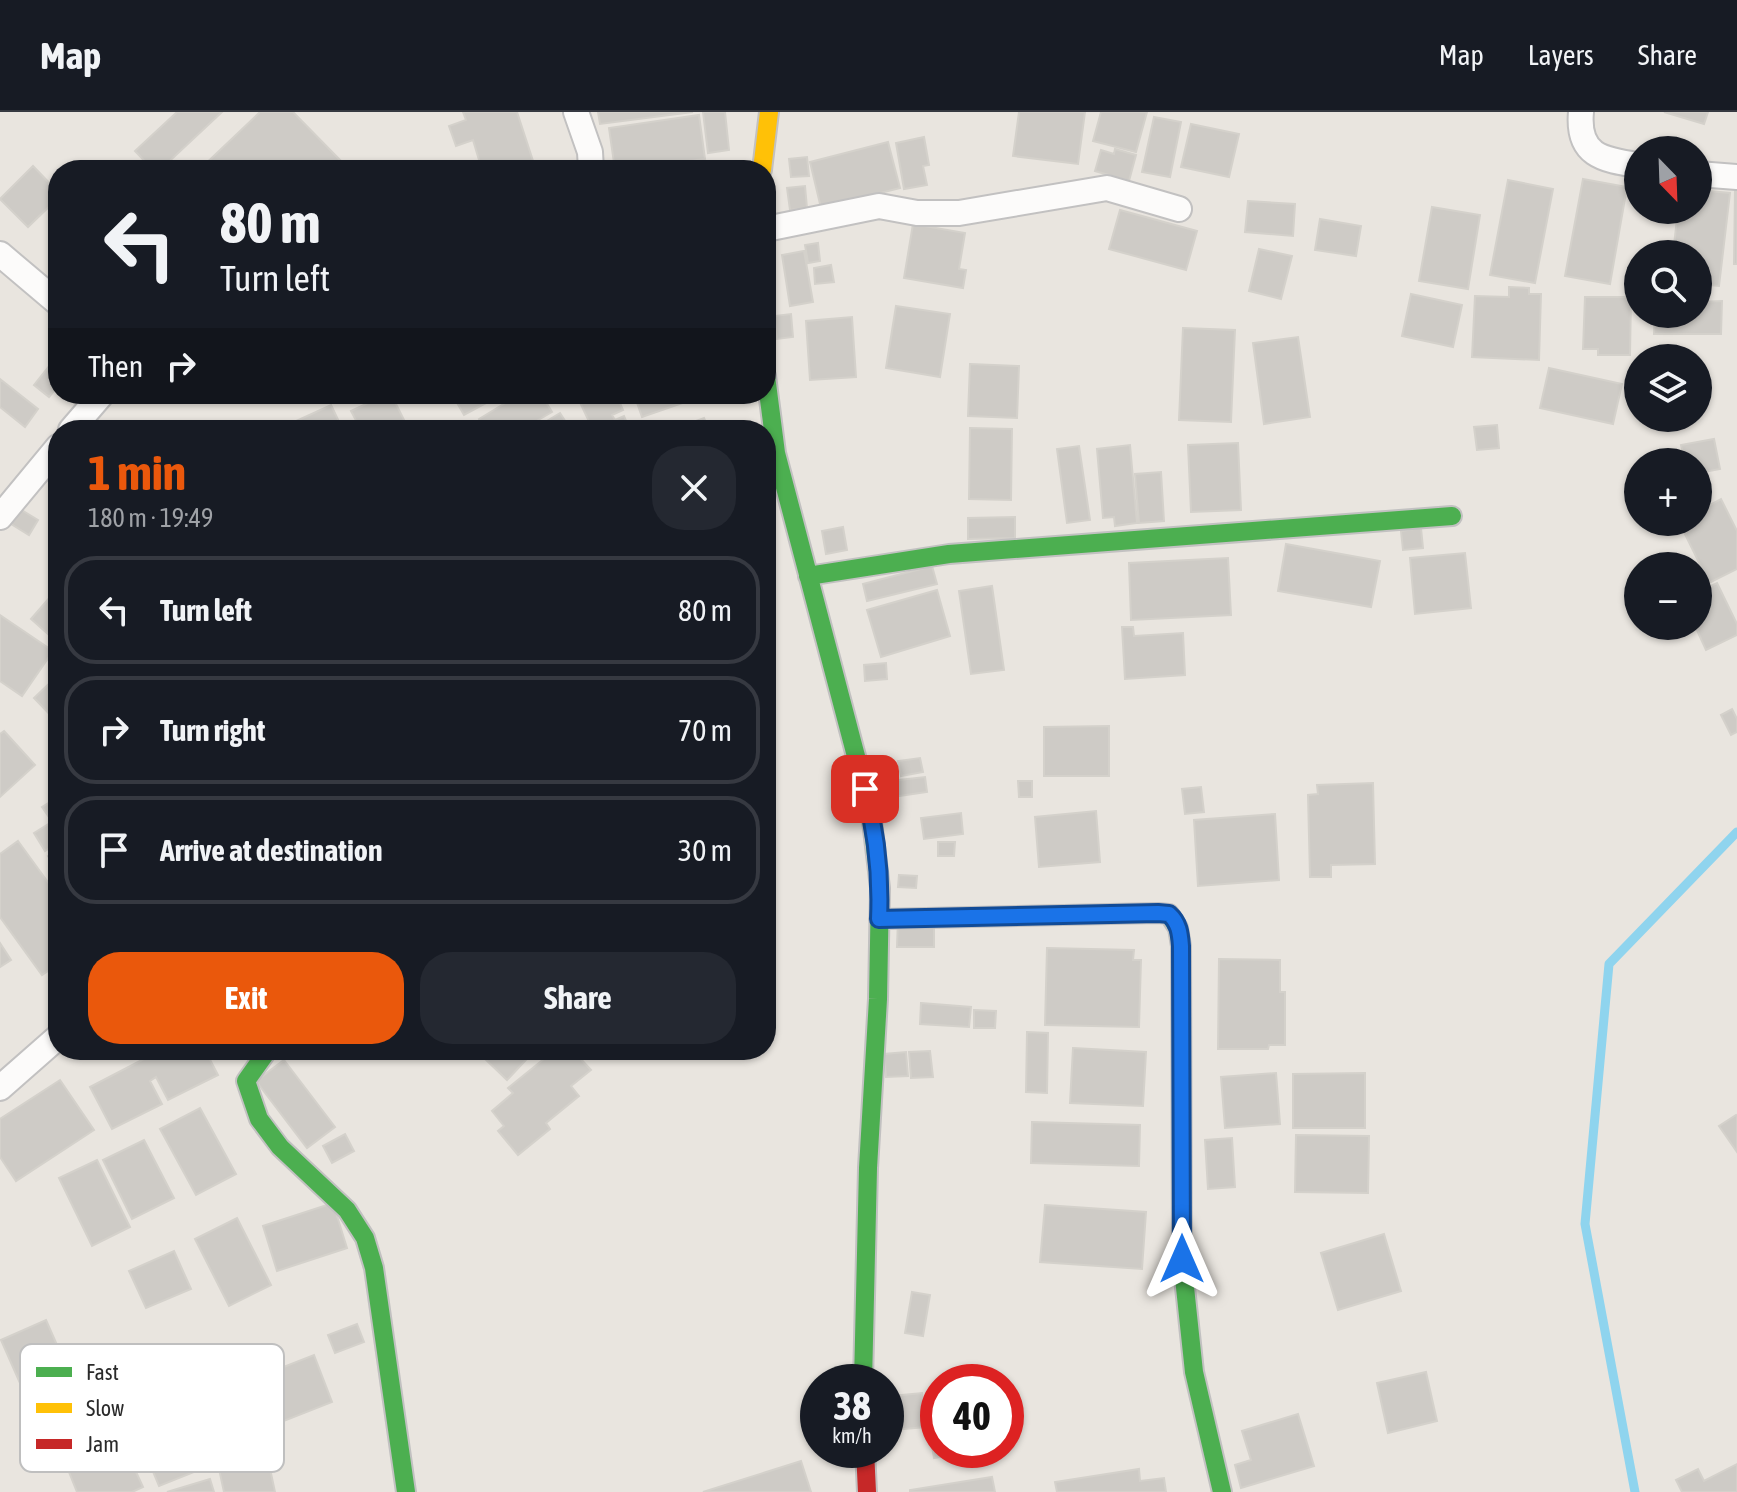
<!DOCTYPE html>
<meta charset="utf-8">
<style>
body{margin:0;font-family:"Asap Condensed",sans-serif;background:#242831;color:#f1f3f6;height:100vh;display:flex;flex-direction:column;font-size:30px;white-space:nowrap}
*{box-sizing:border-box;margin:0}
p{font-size:26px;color:#9ea1a6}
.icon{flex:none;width:44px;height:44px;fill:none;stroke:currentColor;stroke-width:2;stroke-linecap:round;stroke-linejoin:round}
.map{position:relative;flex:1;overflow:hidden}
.details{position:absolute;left:48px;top:308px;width:728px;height:640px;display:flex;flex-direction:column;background:#171b24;border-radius:32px;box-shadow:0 2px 6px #0004}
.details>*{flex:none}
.guide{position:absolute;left:48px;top:48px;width:728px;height:244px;border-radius:32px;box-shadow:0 2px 6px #0004;background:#171b24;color:#f1f3f6;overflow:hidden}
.needle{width:52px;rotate:157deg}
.fabs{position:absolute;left:1624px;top:24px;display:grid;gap:16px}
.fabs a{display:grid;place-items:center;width:88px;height:88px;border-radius:50%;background:#171b24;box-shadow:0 2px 6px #0004;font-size:40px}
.speed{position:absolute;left:800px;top:1252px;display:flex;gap:16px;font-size:40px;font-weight:700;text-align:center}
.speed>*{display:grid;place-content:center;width:104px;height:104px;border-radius:50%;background:#171b24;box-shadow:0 2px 6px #0004;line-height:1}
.speed small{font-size:20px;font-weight:400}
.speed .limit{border:12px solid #d22;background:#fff;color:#111}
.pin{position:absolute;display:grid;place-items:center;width:68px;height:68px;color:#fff;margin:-34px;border-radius:16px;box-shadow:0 4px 12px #0006}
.me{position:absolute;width:88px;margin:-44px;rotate:0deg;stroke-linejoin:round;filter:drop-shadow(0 0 6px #0008)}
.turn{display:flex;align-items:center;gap:28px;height:168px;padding:0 40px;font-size:36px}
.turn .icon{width:104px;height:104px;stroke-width:2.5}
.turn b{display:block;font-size:56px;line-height:68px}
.then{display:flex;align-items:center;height:76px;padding:0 40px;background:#0003;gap:16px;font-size:30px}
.round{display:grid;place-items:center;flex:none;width:84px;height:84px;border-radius:32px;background:#242831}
.headline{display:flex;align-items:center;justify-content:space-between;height:136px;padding:0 40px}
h1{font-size:48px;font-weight:700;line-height:60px;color:#ea580c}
.action{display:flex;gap:16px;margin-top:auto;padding:16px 40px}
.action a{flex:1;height:92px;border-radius:32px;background:#ea580c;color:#fff;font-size:32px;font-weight:700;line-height:92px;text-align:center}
.action a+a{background:#242831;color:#f1f3f6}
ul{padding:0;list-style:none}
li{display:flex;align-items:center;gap:24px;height:108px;margin:0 16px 12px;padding:0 24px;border:4px solid #363941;border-radius:32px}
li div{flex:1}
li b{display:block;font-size:30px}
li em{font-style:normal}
header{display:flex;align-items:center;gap:48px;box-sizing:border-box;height:112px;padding:0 40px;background:#171b24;border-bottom:2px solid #363941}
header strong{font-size:38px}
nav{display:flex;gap:44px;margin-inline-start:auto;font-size:28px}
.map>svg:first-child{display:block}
</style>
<header>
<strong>Map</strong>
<nav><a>Map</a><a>Layers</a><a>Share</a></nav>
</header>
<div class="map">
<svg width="1737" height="1380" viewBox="0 0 1737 1380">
<rect width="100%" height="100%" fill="#e9e5df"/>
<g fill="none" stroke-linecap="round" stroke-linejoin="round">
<path stroke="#8fd4ee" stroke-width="9" d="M1635,1380L1585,1112L1609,852L1737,720"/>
</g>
<path fill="#cecbc6" stroke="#d4d1cb" stroke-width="2" d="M177,0H222L160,58H153L135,39Z
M260,0H293L343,51L335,58H199Z
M463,0H517L536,58H482L473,28L456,34L449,14L466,8Z
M598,0H693L600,12Z
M703,0H725L729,38L708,41Z
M1019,0H1085L1078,52L1013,44Z
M1101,0H1147L1136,40L1093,29Z
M1664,0H1708L1704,12Z
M699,3L705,47L615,58L609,16Z
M1154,5L1181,10L1170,65L1142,60Z
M1191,12L1239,22L1229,65L1181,55Z
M924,25L929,53L923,54L927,73L904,77L896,31Z
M888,30L900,76L821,96L810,50Z
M1115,37L1136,43L1129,69L1095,59L1101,38L1114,42Z
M807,45L809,64L791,65L789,47Z
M33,54L58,80V86L28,115L0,87Z
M1583,67L1627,75L1610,172L1565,164Z
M1508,68L1553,77L1535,171L1490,163Z
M805,74L807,96L790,98L787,76Z
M1735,77H1737V152H1734Z
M1698,78L1730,81L1719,174L1698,172V142H1673L1678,98H1698Z
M1248,89L1295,92L1293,124L1245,120Z
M1432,95L1480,103L1468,177L1419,169Z
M1120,98L1197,119L1186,158L1109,137Z
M1320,107L1361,114L1356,144L1315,138Z
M913,112L965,121L959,157L966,158L963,176L904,166Z
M818,131L820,149L808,151L805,133Z
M1259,137L1292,144L1281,187L1249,179Z
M804,139L813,190L790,194L782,143Z
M831,153L834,170L815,172L814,156Z
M1509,175L1529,176V182H1541L1539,248L1472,245L1475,184L1509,185Z
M1411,182L1462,193L1453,235L1402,224Z
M1585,185H1631L1630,243H1598V237H1583Z
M1722,189L1721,222H1654L1655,202H1698V190Z
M896,194L950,202L940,265L886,256Z
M791,202L793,225L777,227L774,204Z
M852,205L856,265L810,268L806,209Z
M1183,216L1235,218L1231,310L1179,308Z
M1298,225L1310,305L1264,312L1253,231Z
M54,248L58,251V274L49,285L34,273Z
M970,252L1019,254L1017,306L968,304Z
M1549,256L1622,272L1613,312L1540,296Z
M0,267L38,297L25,315L0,295Z
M387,282H391L409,318H361L351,299Z
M452,282H481L486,291L464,303Z
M520,282H541L552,300L521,318H485L479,307Z
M576,282H616L623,298L612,303L615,308L624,304L630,318H593Z
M634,282H686L688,289L642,305Z
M331,293L343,318H298L294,310Z
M560,301L571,318H532Z
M704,306L709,318H672Z
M1497,313L1499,336L1477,338L1474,315Z
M970,316L1012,317L1011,388L969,387Z
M1714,327L1720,357L1698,361V350H1685L1681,333Z
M1238,331L1241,398L1191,400L1188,333Z
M1130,333L1137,411L1115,414L1114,405L1103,406L1097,337Z
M1079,334L1090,408L1067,411L1057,337Z
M58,350V376L39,362Z
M1161,360L1164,409L1139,411L1135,362Z
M1703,383L1708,394L1721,387L1737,419V457L1709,471L1679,410H1698V386Z
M20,397L38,408L29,423L11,412Z
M1015,405V426L968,427V406Z
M843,415L847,438L826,442L822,419Z
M1421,416L1423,436L1403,438L1401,419Z
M1286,432L1380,449L1371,495L1278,479Z
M1465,441L1471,496L1415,502L1410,446Z
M1228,446L1231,503L1131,508L1129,451Z
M932,454L937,472L867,489L863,472Z
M1717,471L1737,512V523L1706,538L1695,514H1698V480Z
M992,474L1004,558L971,562L959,479Z
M58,476V531L31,507Z
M937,478L950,524L881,545L867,498Z
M0,503L53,539L22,584L0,569Z
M1122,515H1133L1134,524L1183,521L1185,563L1125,567Z
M886,551L887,567L865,569L864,553Z
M58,563V611L34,586Z
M1732,597L1737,607V620L1731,623L1721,603Z
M1109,614V664H1044V615Z
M4,619L35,653L0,685V622Z
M920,646L923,660L901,664L898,649Z
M925,665L927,680L892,685L890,669Z
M1018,669H1032V685H1019Z
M1373,671L1375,752L1331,753V765H1310L1308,683L1318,682L1317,673Z
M1201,675L1204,700L1185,702L1182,677Z
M58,685V703L51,708L42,695Z
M1096,699L1100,750L1039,755L1035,705Z
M961,701L963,722L924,727L921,706Z
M1275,702L1279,768L1198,774L1194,708Z
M58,706V760L48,744L58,738L54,733L45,739L34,721Z
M18,729L58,784V852L42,863L0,805V742Z
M938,730H955L954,744H938Z
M899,763L917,764L916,776L898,775Z
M898,807H934V835H897Z
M0,831L11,848L0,855Z
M1047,836L1134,838L1133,848H1141L1139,915L1045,913Z
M1219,847L1280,848V880H1285V933H1269L1268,937H1218Z
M921,891L971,895L969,915L920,912Z
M974,898L996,899L995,916H974Z
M1027,920L1048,921L1047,981L1026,980Z
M1073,936L1146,940L1143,994L1070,991Z
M161,938H205L218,963L168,988L156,965L150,969L162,992L112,1017L90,975Z
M529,938L522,945L526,948L507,968L484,946L491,938Z
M555,938H578L580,940L577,943L591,958L571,974L579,984L546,1011L550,1017L518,1043L498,1019L504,1014L492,999L513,981L508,976Z
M930,939L933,965L911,966L909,940Z
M906,940L908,964L886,965L884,942Z
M284,948L335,1015L307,1036L256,969Z
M1276,961L1280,1012L1225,1016L1221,965Z
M1365,961V1016H1293V962Z
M60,968L94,1018L16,1069L0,1045V1007Z
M200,996L236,1062L196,1083L160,1017Z
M1736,1003L1737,1004V1040L1719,1014Z
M1032,1010L1140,1013L1139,1054L1031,1051Z
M345,1022L354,1039L332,1051L323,1034Z
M1296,1023L1369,1024L1368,1081L1295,1080Z
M1232,1026L1235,1075L1208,1077L1205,1028Z
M144,1028L174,1086L132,1107L103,1048Z
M97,1048L130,1115L92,1134L59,1066Z
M333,1091L347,1136L277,1159L263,1114Z
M1045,1093L1146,1100L1142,1157L1040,1150Z
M237,1106L271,1173L229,1194L195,1127Z
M1384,1122L1401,1179L1338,1198L1321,1141Z
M174,1139L191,1177L146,1196L129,1159Z
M912,1180L930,1183L923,1224L905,1221Z
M46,1208L68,1258L23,1278L1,1228Z
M357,1212L364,1230L335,1241L328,1223Z
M314,1243L332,1290L271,1314L267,1303L271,1301L265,1286L261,1288L253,1267Z
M1426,1260L1437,1309L1388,1321L1377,1271Z
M922,1281L925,1315L894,1318L892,1284Z
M938,1297V1338H980L934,1346L926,1299Z
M1298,1302L1314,1354L1241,1376L1235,1353L1251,1348L1242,1319Z
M193,1313L209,1354L159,1374L142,1333Z
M262,1319L275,1380H224L213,1329Z
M125,1336L143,1375L132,1380H77L69,1360Z
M801,1349L811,1380H703Z
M1737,1352V1380H1682L1676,1368L1698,1357L1704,1369Z
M1139,1357L1140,1369L1164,1366L1166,1380H1057L1055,1370Z
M992,1365L995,1380H910V1378Z
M210,1367L214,1380H167Z"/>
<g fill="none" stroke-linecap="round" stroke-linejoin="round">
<g stroke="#c2c1c1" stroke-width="28">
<path id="street" d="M576,0L590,40L591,58
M1581,0C1577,43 1602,48 1638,53
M1698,62L1737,65
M766,117L879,94L917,101H959L1107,76L1179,97
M0,142L58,191
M71,318L102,282
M0,405L58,335
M0,976L58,925"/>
</g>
<g stroke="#c2c1c1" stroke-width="22">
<path id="fast" d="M766,264L776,341L871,701L880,776L878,887L868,1056L863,1270
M808,464L949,442L1452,404
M879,807L1158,801L1169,802L1178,816L1181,834L1182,1147L1194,1260L1222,1380
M268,938L246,969L259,1007L280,1035L347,1098L365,1126L374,1156L406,1380"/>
</g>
<g stroke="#c2c1c1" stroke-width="22">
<path id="slow" d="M762,58L769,0"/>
</g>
<g stroke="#c2c1c1" stroke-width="22">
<path id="jam" d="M865,1338L867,1380"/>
</g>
<use href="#street" stroke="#fcfbfa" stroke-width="24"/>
<use href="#fast" stroke="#4caf50" stroke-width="18"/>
<use href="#slow" stroke="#ffc107" stroke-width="18"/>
<use href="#jam" stroke="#c62828" stroke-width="18"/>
</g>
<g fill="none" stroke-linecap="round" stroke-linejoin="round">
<g stroke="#114b97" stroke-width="20">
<path id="route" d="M865,677C876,719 881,764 879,807L1158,801L1169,802C1179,811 1180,821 1181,834L1182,1147"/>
</g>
<use href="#route" stroke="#1a73e8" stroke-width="14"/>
</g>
<rect x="20" y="1232" width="264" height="128" rx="12" fill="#fff" stroke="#bfbfbf" stroke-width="2"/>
<rect x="36" y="1255" width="36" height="10" fill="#4caf50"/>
<rect x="36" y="1291" width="36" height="10" fill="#ffc107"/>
<rect x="36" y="1327" width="36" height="10" fill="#c62828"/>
<g font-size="22" fill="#2a2a2a">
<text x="86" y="1268">Fast</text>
<text x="86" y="1304">Slow</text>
<text x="86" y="1340">Jam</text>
</g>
</svg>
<div class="fabs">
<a><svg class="needle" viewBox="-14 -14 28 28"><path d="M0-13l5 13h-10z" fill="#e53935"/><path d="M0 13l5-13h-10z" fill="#9ea1a6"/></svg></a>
<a><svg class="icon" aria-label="search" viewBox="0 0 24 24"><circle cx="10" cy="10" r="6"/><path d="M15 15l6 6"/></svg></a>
<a><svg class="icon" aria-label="layers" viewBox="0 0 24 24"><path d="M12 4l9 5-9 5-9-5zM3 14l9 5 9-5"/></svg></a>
<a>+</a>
<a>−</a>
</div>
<div class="speed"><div>38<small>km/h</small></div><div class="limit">40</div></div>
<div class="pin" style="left:865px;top:677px;background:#d93025"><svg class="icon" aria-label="arrive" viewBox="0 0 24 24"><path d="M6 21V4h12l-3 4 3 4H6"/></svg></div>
<svg class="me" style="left:1182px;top:1147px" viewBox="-20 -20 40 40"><path d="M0-17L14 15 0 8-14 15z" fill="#1a73e8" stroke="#fff" stroke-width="4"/></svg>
<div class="guide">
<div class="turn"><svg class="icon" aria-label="left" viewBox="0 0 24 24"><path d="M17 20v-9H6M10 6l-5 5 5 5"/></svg><div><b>80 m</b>Turn left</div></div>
<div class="then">Then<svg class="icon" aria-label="right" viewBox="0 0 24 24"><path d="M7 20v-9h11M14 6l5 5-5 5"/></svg></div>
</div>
<section class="details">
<div class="headline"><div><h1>1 min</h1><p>180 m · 19:49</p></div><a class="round"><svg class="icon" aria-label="close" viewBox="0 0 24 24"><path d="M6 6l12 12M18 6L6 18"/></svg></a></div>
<ul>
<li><svg class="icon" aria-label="left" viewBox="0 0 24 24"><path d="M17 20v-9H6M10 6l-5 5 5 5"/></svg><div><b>Turn left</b></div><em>80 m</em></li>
<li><svg class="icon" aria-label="right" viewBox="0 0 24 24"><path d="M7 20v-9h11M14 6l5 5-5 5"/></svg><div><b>Turn right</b></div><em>70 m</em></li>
<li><svg class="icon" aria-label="arrive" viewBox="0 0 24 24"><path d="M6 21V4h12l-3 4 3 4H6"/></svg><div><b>Arrive at destination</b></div><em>30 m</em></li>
</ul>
<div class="action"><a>Exit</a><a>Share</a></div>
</section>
</div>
